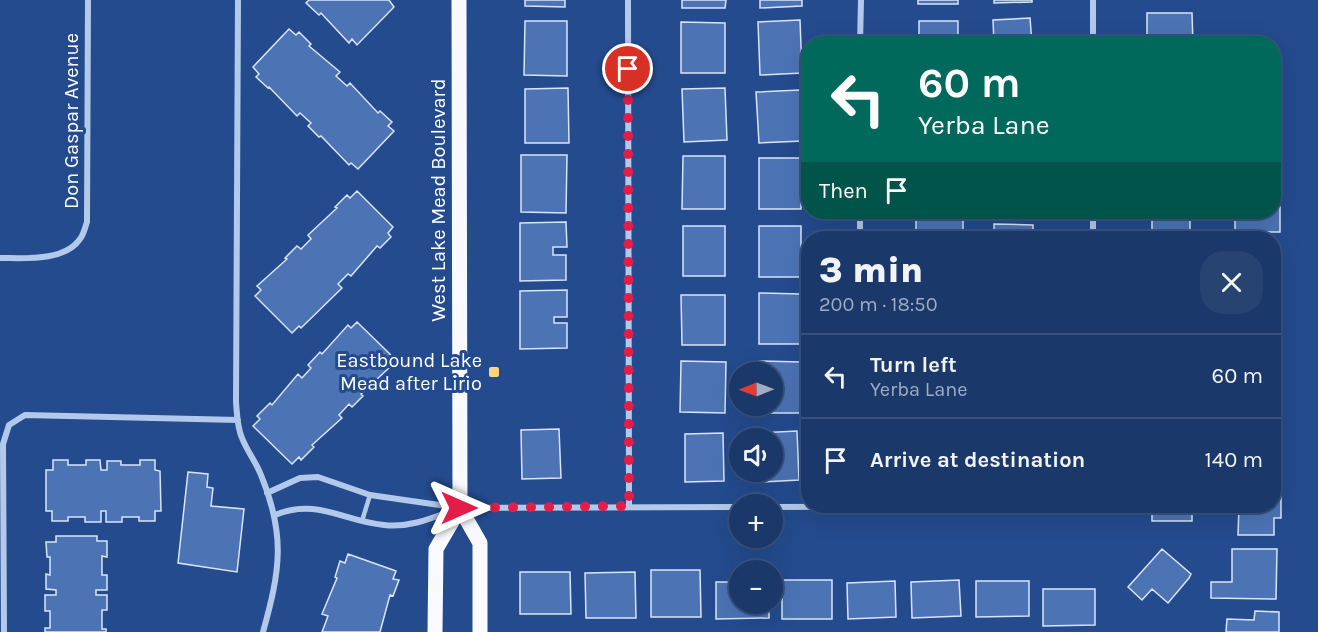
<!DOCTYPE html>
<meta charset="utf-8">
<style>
body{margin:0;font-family:Karla,sans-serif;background:#274372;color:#f1f3f6;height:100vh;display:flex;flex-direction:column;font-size:22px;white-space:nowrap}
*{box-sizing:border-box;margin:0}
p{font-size:20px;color:#9facc1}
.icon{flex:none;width:33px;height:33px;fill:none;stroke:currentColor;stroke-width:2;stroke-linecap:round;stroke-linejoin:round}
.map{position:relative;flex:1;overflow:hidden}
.drawer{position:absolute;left:801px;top:231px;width:480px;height:282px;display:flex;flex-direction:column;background:#1a386a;border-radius:24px;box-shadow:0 6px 24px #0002,0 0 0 2px #38527e}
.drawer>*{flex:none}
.hud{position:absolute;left:801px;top:36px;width:480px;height:183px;border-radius:24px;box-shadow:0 6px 24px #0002,0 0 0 2px #38527e;background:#00695c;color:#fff;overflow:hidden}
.needle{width:39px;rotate:269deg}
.buttons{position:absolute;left:729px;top:362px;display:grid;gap:12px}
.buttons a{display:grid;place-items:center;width:54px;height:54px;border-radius:50%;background:#1a386a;box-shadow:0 6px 24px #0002,0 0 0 2px #38527e;font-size:30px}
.pin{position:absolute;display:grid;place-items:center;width:51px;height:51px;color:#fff;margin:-26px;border:3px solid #fff;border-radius:50%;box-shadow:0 2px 6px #0007}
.me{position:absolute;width:66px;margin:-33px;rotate:90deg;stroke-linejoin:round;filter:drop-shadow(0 0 4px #0008)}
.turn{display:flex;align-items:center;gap:21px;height:126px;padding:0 18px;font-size:27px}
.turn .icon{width:78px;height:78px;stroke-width:2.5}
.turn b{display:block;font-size:42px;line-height:51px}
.then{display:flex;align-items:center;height:57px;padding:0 18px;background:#0003;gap:12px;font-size:22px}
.round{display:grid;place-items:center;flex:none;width:63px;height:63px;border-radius:24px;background:#274372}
.head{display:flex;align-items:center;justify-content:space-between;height:102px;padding:0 18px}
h1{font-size:36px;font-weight:800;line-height:45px}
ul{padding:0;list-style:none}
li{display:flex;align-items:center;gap:18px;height:84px;padding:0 18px;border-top:2px solid #38527e}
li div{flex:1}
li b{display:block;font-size:22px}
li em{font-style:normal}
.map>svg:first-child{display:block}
</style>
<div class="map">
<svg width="1318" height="632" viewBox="0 0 1318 632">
<rect width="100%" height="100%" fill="#234b8e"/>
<path fill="#4c74b5" stroke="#d8e5f9" stroke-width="1.5" d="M309,0H389L394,7L357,45L352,39L349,43L321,13L319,15L306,3Z
M525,0H565V7L525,6Z
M682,0H726L725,8H682Z
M760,0H802V6L760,8Z
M918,0H958V4H918Z
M994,0H1032V2L994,3Z
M1147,13H1192L1193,44H1160V39H1147Z
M1030,18L1032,44H994L993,20Z
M800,20L802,73L760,75L758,22Z
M525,21H567V76L524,75Z
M919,21H958V44H919Z
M681,22L725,23V73H681Z
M289,29L296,35L299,32L311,44L309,46L340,72L336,76L347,86L350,83L378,113L380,111L392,122L388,126L394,131L358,169L351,163L349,165L321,136L319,137L308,126L311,123L300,113L297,116L269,87L268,88L256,77L259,74L253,67Z
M568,88L569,143H525V89Z
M725,88L727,140L684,142L682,89Z
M800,90L803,141L759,143L756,92Z
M521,155H567L566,213L521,212Z
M683,156H725V209H682Z
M759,158H802L801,209H759Z
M357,191L393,227L388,233L391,237L380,248L377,246L351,276L348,274L338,284L342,288L301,328L299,326L292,333L255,296L261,290L257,286L287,259L285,258L297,246L301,249L311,239L308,235L337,208L335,207L347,195L350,198Z
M1274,207H1280V232H1235V212H1274Z
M1152,212H1190V238H1152Z
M916,219H963V238H916Z
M566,222L567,247H553V255H566V280L520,281V223Z
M994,224L1033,225V238H994Z
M683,226H725V276H683Z
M759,226H801V277H759Z
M1274,250H1281V273H1274Z
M567,290V317H554V323H567V348L520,349V291Z
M759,293L801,294V344H759Z
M681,295H725V345H682Z
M357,322L393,357L387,364L390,367L361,394L363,396L352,407L349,404L339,415L342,418L312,445L314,447L301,460L299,457L292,464L253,426L260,419L257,416L270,403L272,405L298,374L302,378L311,368L308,365L320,352L322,354L348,325L351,328Z
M1280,330V353H1274V331Z
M681,361L726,362L725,413L680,412Z
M759,361L801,362V413H759V405H772V372H759Z
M1274,366H1280V390H1274Z
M559,429L561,478L522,479L521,430Z
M797,431L799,480L761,482L760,471H772V438H759V433Z
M723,433L724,481L685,482V434Z
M1274,445V455H1279L1280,477H1274Z
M53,460H68V465H86V460H100L101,470H107V461H121V465H140V460H155V470L160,471L161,511H155V521H139V517H122V522H106V511H101V522H85V517H68V521H52V511H46V470H53Z
M188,472L208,474L207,487L213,488L211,506L244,509L237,572L178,563Z
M1274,495H1281V518H1274V535H1238L1239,506H1274Z
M1152,506H1192V521H1152Z
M56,536H97V541H107V557L102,556V575H107V590H96V595H107V610H102V629H106V632H45V628H50V611H45V595H56V590L46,589V574L50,575V557H47L46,542H56Z
M1162,549L1191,574L1189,578L1168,603L1152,589L1142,600L1128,587Z
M1232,549H1277L1276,599L1211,598V582H1232Z
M348,554L396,571L393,579L399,580L393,596L390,595L380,632H322L328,616L322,614L337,578L335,577L340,561L345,563Z
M651,570H700L701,617H651Z
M520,572H570L571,614H520Z
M635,572L636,618H586L585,573Z
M782,580H832V619H782Z
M959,580L961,616L912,618L911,582Z
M895,581L896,617L848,619L847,583Z
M976,581H1029V616L976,617Z
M716,582H740V603H769V618L716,619Z
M1043,589H1095V625L1043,626Z
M1255,611L1279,612V632H1226L1227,619L1254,620Z"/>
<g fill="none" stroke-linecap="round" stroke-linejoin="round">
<path stroke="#b3c9eb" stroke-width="4.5" d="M362,521L370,495"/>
<path stroke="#b3c9eb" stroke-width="6" d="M238,0L236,402C237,413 237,427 242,438C247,451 256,462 261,475C286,536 280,571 263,632
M628,0L629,506
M860,44L861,0
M1093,44V0
M860,238V212
M1093,238V212
M0,258C24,258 64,262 80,239C84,234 85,227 87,222L88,0
M267,493L300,478L318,477L370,495L460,508L740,507
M772,507L1046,506
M275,515C318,498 342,521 384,525C410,528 432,518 456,509
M4,632L3,444L9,425L25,415L238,420"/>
<path stroke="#f8faff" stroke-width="15" d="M459,0L460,508L480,543V632
M435,632L436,549L460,508"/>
</g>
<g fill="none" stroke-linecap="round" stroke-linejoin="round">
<path stroke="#e11d48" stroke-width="10" stroke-dasharray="0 18" d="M459,508L629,506L628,69"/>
</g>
<rect fill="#f6d976" stroke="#234b8e" stroke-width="2" x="488" y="366" width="12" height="12" rx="3"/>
<g text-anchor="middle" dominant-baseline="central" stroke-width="6" stroke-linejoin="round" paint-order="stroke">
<g font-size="20" fill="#fff" stroke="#234b8e">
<text transform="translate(71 121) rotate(-90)">Don Gaspar Avenue</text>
<text transform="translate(438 200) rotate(-90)">West Lake Mead Boulevard</text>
</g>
<g font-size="20" fill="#fff" stroke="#234b8e" text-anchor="end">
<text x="482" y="360">Eastbound Lake<tspan x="482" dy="23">Mead after Lirio</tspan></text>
</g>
</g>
</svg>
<div class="buttons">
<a><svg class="needle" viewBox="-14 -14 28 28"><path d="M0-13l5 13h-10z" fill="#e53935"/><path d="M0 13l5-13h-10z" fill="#9facc1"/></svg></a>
<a><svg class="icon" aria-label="sound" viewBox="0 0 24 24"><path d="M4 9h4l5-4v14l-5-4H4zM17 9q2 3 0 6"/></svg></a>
<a>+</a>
<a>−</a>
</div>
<div class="pin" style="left:628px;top:69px;background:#d93025"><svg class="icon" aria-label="arrive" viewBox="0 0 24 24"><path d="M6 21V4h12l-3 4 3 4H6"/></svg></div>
<svg class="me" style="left:459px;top:508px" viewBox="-20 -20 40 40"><path d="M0-17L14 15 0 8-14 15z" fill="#e11d48" stroke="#fff" stroke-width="4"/></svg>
<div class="hud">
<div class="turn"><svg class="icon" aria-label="left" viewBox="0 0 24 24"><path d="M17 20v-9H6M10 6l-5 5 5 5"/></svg><div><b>60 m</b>Yerba Lane</div></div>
<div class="then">Then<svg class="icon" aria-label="arrive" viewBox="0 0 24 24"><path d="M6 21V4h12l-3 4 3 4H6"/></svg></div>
</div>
<section class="drawer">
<div class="head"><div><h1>3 min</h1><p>200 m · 18:50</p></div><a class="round"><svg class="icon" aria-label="close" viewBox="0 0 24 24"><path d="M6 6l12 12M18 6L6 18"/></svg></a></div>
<ul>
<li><svg class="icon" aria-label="left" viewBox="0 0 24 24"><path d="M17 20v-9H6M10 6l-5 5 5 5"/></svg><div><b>Turn left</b><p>Yerba Lane</p></div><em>60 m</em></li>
<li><svg class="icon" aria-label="arrive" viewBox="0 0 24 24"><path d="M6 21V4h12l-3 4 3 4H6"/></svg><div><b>Arrive at destination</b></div><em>140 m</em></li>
</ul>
</section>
</div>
